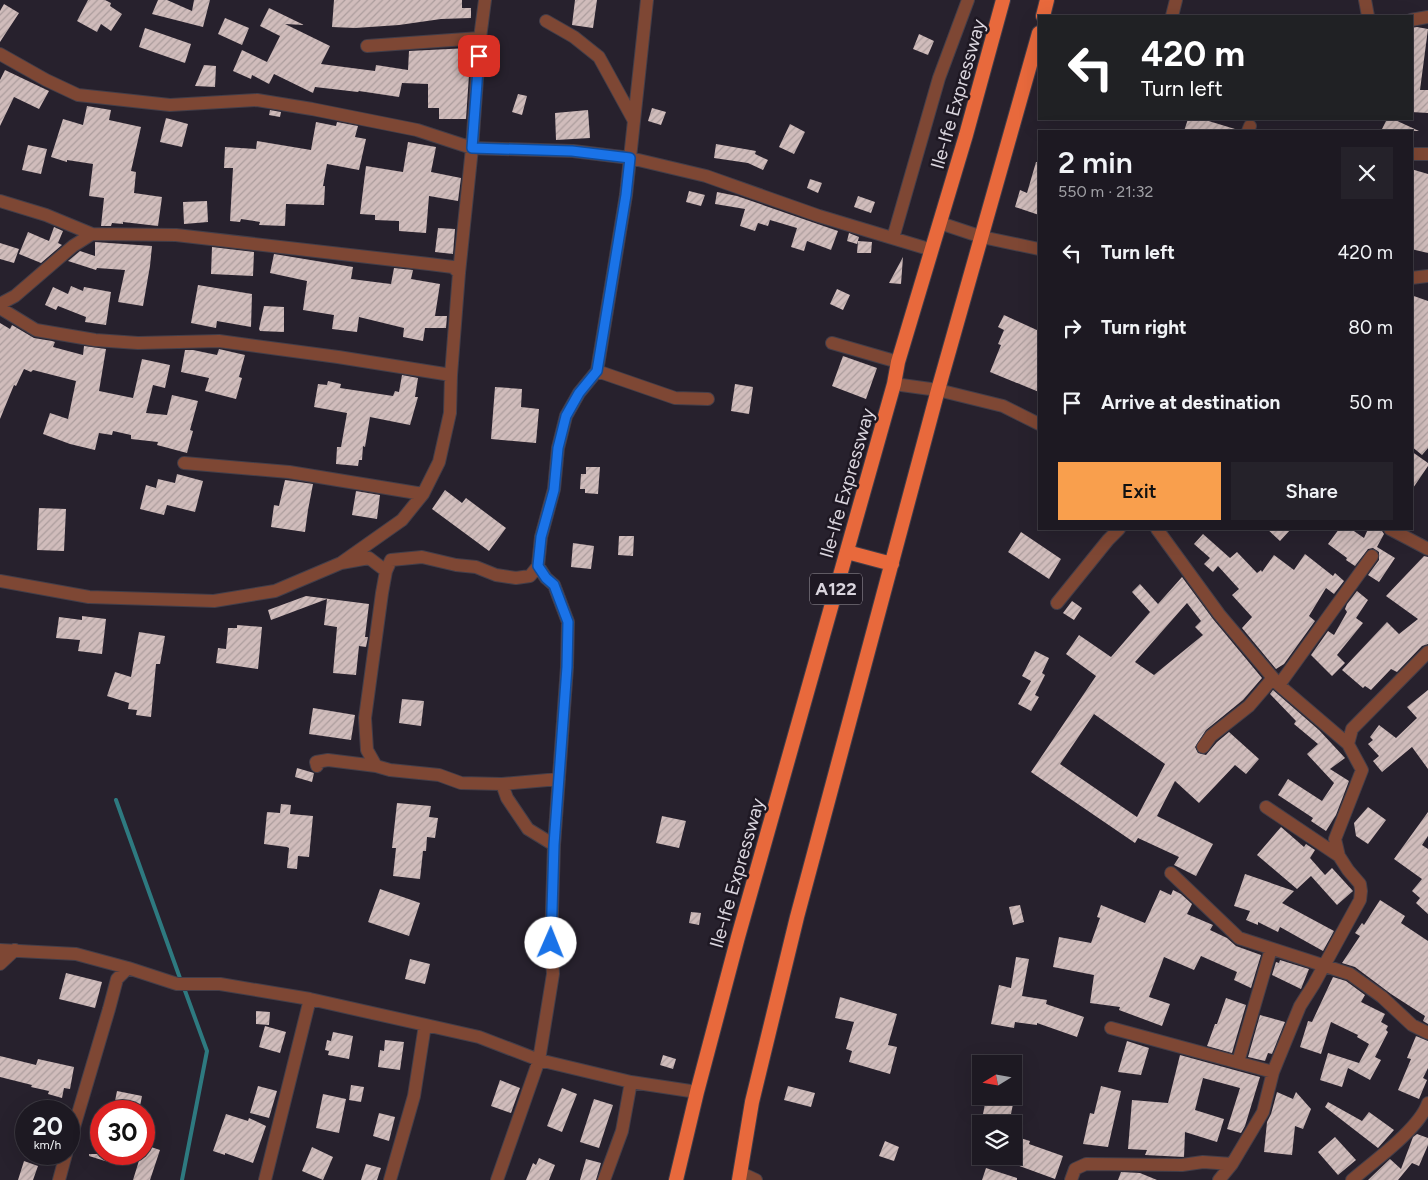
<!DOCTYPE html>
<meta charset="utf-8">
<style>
body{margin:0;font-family:Figtree,sans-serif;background:#25222a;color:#f1f3f6;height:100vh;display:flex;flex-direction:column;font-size:19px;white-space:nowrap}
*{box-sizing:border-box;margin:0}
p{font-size:16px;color:#a0a0a5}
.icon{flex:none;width:28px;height:28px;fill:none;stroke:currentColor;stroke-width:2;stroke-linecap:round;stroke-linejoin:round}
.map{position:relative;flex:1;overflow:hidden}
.details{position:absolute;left:1038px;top:130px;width:375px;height:400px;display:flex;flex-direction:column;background:#1d1922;border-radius:0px;box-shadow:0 5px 20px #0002,0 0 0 1px #3b3840}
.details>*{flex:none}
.guide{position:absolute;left:1038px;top:15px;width:375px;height:105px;border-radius:0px;box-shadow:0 5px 20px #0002,0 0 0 1px #3b3840;background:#202124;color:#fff;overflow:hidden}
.needle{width:32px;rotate:259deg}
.fabs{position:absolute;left:972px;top:1055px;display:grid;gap:10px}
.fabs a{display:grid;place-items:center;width:50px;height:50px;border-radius:0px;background:#1d1922;box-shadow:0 5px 20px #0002,0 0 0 1px #3b3840;font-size:25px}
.speed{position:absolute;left:15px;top:1100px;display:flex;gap:10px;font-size:25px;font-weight:700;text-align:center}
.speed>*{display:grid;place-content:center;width:65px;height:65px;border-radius:50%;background:#1d1922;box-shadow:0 5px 20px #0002,0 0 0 1px #3b3840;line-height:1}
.speed small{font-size:12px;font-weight:400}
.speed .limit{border:8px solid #d22;background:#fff;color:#111}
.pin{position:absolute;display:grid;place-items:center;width:42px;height:42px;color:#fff;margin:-21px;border-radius:10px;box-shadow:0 2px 8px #0006}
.me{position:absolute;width:55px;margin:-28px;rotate:1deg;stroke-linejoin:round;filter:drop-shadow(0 0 4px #0008)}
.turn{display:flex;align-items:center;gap:18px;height:105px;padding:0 20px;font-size:22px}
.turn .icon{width:65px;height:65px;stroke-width:2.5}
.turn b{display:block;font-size:35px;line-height:42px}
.round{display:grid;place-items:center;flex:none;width:52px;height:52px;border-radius:0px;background:#25222a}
.overview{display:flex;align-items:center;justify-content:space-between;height:85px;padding:0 20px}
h1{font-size:30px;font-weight:600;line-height:38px}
.button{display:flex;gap:10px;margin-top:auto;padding:10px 20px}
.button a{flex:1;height:58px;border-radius:0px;background:#f99f4d;color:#111;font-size:20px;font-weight:600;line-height:58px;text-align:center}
.button a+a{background:#25222a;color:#f1f3f6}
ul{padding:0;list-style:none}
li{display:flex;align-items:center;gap:15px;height:75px;padding:0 20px}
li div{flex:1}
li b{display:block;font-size:19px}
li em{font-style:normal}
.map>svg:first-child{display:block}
</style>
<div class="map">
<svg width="1428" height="1180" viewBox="0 0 1428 1180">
<defs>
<pattern id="building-hatch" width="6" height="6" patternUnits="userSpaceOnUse" patternTransform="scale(1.25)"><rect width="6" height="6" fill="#d0bcbb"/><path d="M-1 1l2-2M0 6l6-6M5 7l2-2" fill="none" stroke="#ac9d9d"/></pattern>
</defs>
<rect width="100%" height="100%" fill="#27212d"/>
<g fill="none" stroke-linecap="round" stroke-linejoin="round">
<path stroke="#2e7a80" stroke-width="4" d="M116,800L181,981
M182,1180L207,1051L184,988"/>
</g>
<path fill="url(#building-hatch)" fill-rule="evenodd" d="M88,0H105L111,3L110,6L122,14L111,31L101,24L97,32L77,21Z
M158,0H167L192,11L194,0H210L203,27L152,14Z
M334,0H462V8H471V18L441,19L399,25L355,28L332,27Z
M575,0H597L593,28L572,25Z
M4,4L19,13L0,42V11Z
M269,8L304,25L285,24L330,46L321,64L375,71L376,65L408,70L409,51L469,48V75L466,119H439V108H428V84L402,83L399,97L359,91L358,92L315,87L313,93L274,74L269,84L252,75L251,79L233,71L242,50L267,62L280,36L260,26Z
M225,18L249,28L242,45L218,34Z
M1417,27L1428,29L1420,90H1428V113L1411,112V28Z
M145,28L191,44L185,63L139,47Z
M919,34L934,41L928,55L913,49Z
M204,65L216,66L215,87L195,86Z
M5,70L49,91L39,109L14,97L0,126V80Z
M518,94L527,96L522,115L512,112Z
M87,106L111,110L109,120L141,127L131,171L136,172L134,193L162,197L158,226L123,222V224L112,223L111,226H101L104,198L89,196L93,164L67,160V162L51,157L63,119L83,125Z
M652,108L666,112L661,125L648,121Z
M270,110L281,112L280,117L269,115Z
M588,110L590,138L556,140L555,113Z
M166,118L188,124L182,147L160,142Z
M1188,119H1202L1235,129L1234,131H1184Z
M1387,119H1393L1419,131H1381Z
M316,122L336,126L337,122L358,126L355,137L366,139L359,170L327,164L323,186H325L324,205L286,204L285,226L259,225L260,222L241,219L240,222L230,221L233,168H224L225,147L256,149L257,141L311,150Z
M790,124L805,132L794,154L779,147Z
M408,142L436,147L431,172L461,178L458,201L429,196L426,233L399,231V221L375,220V215L360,214L366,166L403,172Z
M716,144L756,151L755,154L768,160L763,170L748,163L714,158Z
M28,145L47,149L41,174L22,170Z
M1036,162H1039V215L1015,207L1020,190L1027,193Z
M1411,169L1428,174V253L1411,249Z
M810,179L822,183L818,193L807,188Z
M689,191L705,195L701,206L686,202Z
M717,192L737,196L838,231L831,250L807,241L804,251L791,247L797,228L770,220L768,226L758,223L755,231L740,226L745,209L715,204Z
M858,196L875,202L871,213L854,207Z
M207,201L208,222L184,224L183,202Z
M54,227L63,231L58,243L62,245L41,263L19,254L28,232L49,241Z
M438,228L455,229L453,254L435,252Z
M849,233L859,237L857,244L847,241Z
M858,241L872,242L871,253H857Z
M95,242L152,246L150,266L143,306L118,302L125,270L97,268L96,270L68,261L80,251L95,256Z
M0,243L19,249L14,263L0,259Z
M212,247L254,252L253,276L211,274Z
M274,254L353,267L351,279L391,284L394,268L413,270L411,279L440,284L435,316H447L446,328H425L423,341L403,337L404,328L359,317L357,332L332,329L334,315L303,310L307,281L270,273Z
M903,257L901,284L889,283Z
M198,285L252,294L251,327L217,321L216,328L191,323Z
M71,286L83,291L84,287L111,292L106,325L85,322L86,317L58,306L56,310L45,305L53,287L68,294Z
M837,289L850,295L843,310L830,304Z
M1411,295L1428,301V448L1422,455L1411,446Z
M264,306L284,307V332L260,331L259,329Z
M1004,315L1039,331V392L990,372L1001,345L998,344L1004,330L998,327Z
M0,323L10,329L12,325L34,338L52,341L55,342L53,347L83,355L84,346L106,349L99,391L133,398L142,359L170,365L165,388L153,385L146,413L167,415L172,395L198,401L190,430L193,431L187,453L157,445L158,442L131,439V435L113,431L112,435L99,433L95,450L70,444L43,434L50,413L68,419L76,381L33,370L31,372L24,369L16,386L14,385L0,419Z
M219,349L245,355L239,377L242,378L236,399L205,391L209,378L181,372L185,350H193L217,355Z
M843,356L877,368L866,399L832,386Z
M402,375L418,378L415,397H418L410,425L370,417L365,447L363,446L362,460H359L358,466L336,464L337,447H341L347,413L314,407L318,384L327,385L328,381L341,384L340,388L393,396L395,391L399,392Z
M735,384L753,387L749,414L731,411Z
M495,387L522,389L521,407L539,409L536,443L491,439Z
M1411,451L1428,463V466L1411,491Z
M586,467H600L598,494L585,493V489H580L581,474H586Z
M177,474L203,481L195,512L167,505L164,515L140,509L146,485L156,488L158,479L175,483Z
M285,480L313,484L308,510L305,532L271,527L274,505L279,506Z
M445,490L462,503L466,498L506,528L489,551L432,509Z
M356,491L380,495L377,519L352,515Z
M39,508L66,509L64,551L37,550Z
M1267,529H1291L1280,541Z
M1339,529H1351L1364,538L1368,529H1378L1382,531L1384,534L1377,547L1395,558L1379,582L1368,575L1379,560V552L1373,548L1368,549L1355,566L1346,560L1347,558L1328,544Z
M1021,532L1061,559L1049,579L1008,552Z
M1203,534L1230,558L1237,552L1257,573L1261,570L1262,572L1274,555L1294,570L1305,554L1333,576L1335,573L1344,581L1334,594L1326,588L1309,616L1315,621L1284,664L1276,669L1242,628L1252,617L1232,595L1239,589L1218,566L1213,572L1204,564L1210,558L1194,544Z
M619,536H634L633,556L618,555Z
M573,543L594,546L591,569L571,567Z
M1424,556L1428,557V644L1422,646L1397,672L1391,669L1371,690L1365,686L1363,688L1342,670L1387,622L1399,634L1418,619L1386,596Z
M1182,577L1213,619L1262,678L1243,700L1206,730L1195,747L1198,753L1206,755L1217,742L1229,732L1259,759L1246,774L1235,765L1199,803L1175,781L1157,816L1213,844L1196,876L1174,865L1179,857L1138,838L1135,843L1031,772L1096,676L1066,654L1079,635L1111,657L1150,612L1132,592L1140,584L1158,604ZM1187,603L1201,621L1195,627L1203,635L1154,675L1135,662ZM1094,714L1165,764L1137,817L1060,764Z
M1357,591L1368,600L1356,618L1363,623L1337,655L1345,663L1332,676L1311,655L1328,631L1334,635L1347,612L1345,609L1347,604Z
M306,596L369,604L365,637H368L366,647L359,646L356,675L333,673L337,627L324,625L327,599L271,620L268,610Z
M1072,601L1082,608L1074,620L1063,613Z
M82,616L106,619L102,654L78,651L80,640L56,638L59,617L82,620Z
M237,625L262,627L258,669L216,663L218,648L226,649L228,628H237Z
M139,632L165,636L160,664H156L151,717L136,715L137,710L128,709L129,703L107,696L115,672L131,677Z
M1035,651L1049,658L1042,673L1045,675L1035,695L1039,697L1031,711L1018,704L1031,681L1022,676Z
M1273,690L1319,730L1345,758L1330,769L1349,781L1336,815L1326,831L1311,821L1313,818L1278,795L1288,779L1322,801L1334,783L1307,754L1318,744L1294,724L1296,721L1270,694Z
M1428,690V769L1412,747L1382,772L1373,761L1379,756L1368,744L1373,740L1370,737L1379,725L1396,738L1417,718L1407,707Z
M402,699L424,701L421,726L399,723Z
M313,708L355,715L351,740L309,734Z
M297,768L314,773L312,782L295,777Z
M397,803L431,806L429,817L438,818L435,838L427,837L426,851H423L420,879L393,876L396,848H392Z
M281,804L291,805L290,814L313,816L309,857L298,856L297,869L287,868L289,848L287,847L264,844L267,812L280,813Z
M1368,807L1386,820L1368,844L1356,836L1354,823Z
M1428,812V836L1422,845L1428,849V914L1416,903L1420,898L1412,891L1422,879L1394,859Z
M662,816L686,821L679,848L656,843Z
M1281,827L1304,847L1306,844L1315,850L1310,858L1325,875L1332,868L1353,891L1337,905L1311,876L1297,889L1257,855Z
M1245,874L1294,891L1282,903L1334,931L1323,951L1280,927L1278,932L1258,922V925L1246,920L1250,911L1234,906Z
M380,889L420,903L409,936L368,922Z
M1160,890L1171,895L1173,890L1181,894L1192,904L1187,914L1213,925L1210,930L1227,938L1236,946L1261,955L1251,988L1234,980L1237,972L1201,956L1194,970L1164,957L1149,997L1170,1004L1162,1026L1119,1010L1120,1007L1090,1003L1094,975L1053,967L1059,937L1091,943L1100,918L1097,917L1101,905L1145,923Z
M1380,900L1405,916L1401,923L1428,941V1024L1423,1021L1425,1016L1391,994L1355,967L1342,963L1360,936L1355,933L1362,923L1364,925Z
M1020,905L1024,922L1013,925L1009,907Z
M691,912L701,913L699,925L689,923Z
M1016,957L1029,959L1022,996L1047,1000L1046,1004L1084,1017L1077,1037L1037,1023V1025L1015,1022L1014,1028L991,1024L999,985L1011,988Z
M410,959L430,964L425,984L405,979Z
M1280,960L1309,969L1301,989L1272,975L1276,962L1279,963Z
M66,973L102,982L95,1008L59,999Z
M1333,977L1346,981L1365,995L1361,1002L1385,1014L1381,1022L1388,1026L1386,1030L1388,1032L1375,1057L1381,1060L1370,1080L1348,1068L1342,1087L1320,1080L1328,1053L1359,1063L1369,1044L1357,1037L1358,1035L1331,1022L1321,1054L1300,1047L1308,1021L1312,1022Z
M840,997L897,1014L888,1045L897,1047L890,1074L849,1062L852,1051L846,1049L854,1022L835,1018Z
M1226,998L1246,1005L1232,1053L1207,1046L1215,1024H1217Z
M256,1011L270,1012L269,1025L256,1024Z
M1260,1015L1285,1022L1272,1054L1268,1053L1265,1061L1248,1057Z
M265,1026L286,1032L280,1053L259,1047Z
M333,1032L353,1036L349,1059L328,1055L329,1051L325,1050L327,1040L331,1041Z
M1416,1036L1428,1041V1068L1423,1078L1427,1080L1419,1099L1398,1090L1411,1059L1407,1058Z
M385,1040L404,1042L400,1070L378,1067L380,1050L384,1051Z
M1127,1041L1149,1048L1141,1075L1118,1072Z
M663,1055L676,1059L673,1069L660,1065Z
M1180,1055L1260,1077L1245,1126L1241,1133L1227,1129L1240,1088L1203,1078L1195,1110L1224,1119L1217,1142L1185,1132L1184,1157L1145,1155L1147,1150L1128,1149L1132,1100L1168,1103Z
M0,1056L36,1065L38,1059L74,1067L70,1089L64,1088L62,1098L48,1094L49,1091L31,1087L32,1085L0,1077Z
M500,1080L520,1088L511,1113L491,1106Z
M351,1085L364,1087L361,1102L349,1100Z
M258,1086L277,1091L269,1118L250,1113Z
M788,1086L815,1093L811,1107L784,1100Z
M1101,1086L1121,1091L1108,1147L1083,1144L1090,1113L1094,1114Z
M562,1088L577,1094L562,1132L547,1126Z
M117,1091L142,1096L139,1111H113Z
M1277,1092L1293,1099L1296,1092L1311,1109L1303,1129L1295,1126L1292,1155L1264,1152L1267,1122L1271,1114Z
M323,1094L346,1099L339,1133L316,1128Z
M594,1099L613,1105L599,1148L580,1142Z
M986,1099L1013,1104L1009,1124H981Z
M1328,1102L1362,1121L1369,1112L1394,1130L1378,1148L1325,1107Z
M379,1113L395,1117L389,1141L373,1136Z
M226,1114L248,1121L249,1118L266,1126L253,1163L225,1153V1155L213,1151Z
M1417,1134L1428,1138V1145L1419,1166L1412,1163L1398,1180H1368L1390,1159L1401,1169L1413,1137Z
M1014,1136L1030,1141L1029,1144L1063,1156L1055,1179L1014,1164Z
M1335,1137L1356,1160L1338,1175L1318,1152Z
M885,1141L899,1147L894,1161L879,1156Z
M145,1145L160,1150L150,1180H133L141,1154H144Z
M312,1147L333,1157L323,1180L302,1171Z
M89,1154H121L118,1165L89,1156Z
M539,1158L555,1165L549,1180H526L533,1163L536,1165Z
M586,1159L601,1163L596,1180H580Z
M24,1161L38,1166L33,1180H18Z
M366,1164L381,1168L377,1180H361Z
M986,1168L1017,1178V1180H982Z
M1121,1172L1140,1173L1157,1180H1118Z"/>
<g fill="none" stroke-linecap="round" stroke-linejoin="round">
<g stroke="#433e49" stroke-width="14">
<path id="minor" d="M1365,0L1368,16
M1172,16L1176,0
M1411,20L1428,17
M546,21L574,37L599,57L633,119
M367,46L480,38
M0,54L46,80L78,95L170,105L257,100L312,109L417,130L472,148L573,151L630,158L706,176L819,216L932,250
M1248,131L1250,126
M1411,154H1428
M0,201L46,215L92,234
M940,223L982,237L1039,249
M893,238L939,78L968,0
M1411,278L1428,276
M0,304L15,296L73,246L92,234L176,235L429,264L453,267L459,273
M0,308L36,330L95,340L138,343L219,341L338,357L451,375
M832,343L898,362
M597,371L675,398L708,399
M894,384L938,390L1003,406L1039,424
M184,463L289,472L423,494
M1157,529L1219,614L1279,685L1348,744
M1390,529L1428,549
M341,563L402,520L423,494L439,462L450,413L451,375L459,273L472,148L480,38L485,0
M0,581L89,597L214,601L275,591L341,563L369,558L386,571
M1057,603L1108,540L1119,529
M1279,685L1372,556
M1203,747L1211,736L1249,706L1273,678
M317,766L316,762L328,760L376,766L390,770L439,775L461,783L502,784
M376,766L367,750L365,718L382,593L386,571L391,560L422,557L456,565L476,567L496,575L516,578L530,576L538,566
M1266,807L1339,856
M554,845L528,829L507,798L502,784L559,779
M1171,873L1239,938L1350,974L1382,997L1412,1025L1428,1033
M0,950L76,954L128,968L177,984H220L310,999L479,1037L539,1060L631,1082L697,1092
M0,964L15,950
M1111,1028L1273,1072
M1238,1062L1271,949
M69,1144L109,1009L117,979L128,968
M741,1173L756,1180
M59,1180L66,1154
M265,1180L310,999
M390,1180L414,1096L425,1025
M497,1180L539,1060L553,974L551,943L554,845L567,667L568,622L554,585L546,578L538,566L541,537L554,489L558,448L566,416L579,393L597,371L626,195L647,0
M604,1180L622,1131L631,1082
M1071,1180L1075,1169L1086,1164L1182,1165L1203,1162L1232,1164
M1219,1180L1232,1164L1263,1112L1273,1072L1300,1006L1314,984L1360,900L1361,891L1360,884L1348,870L1339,856L1335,839L1362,770L1348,744L1352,729L1428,652
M1352,1180C1374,1161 1419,1129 1428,1103"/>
</g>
<g stroke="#433e49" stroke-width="16">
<path id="trunk" d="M1043,16L1047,0
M847,552L892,564
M676,1180L697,1092L738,937L894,384L898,362L966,135L1003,0
M739,1180L752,1102L797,917L938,390L1039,33"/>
</g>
<use href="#minor" stroke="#7e4734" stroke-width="12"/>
<use href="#trunk" stroke="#e8693c" stroke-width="14"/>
</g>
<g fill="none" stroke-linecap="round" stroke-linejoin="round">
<g stroke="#114b97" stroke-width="12">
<path id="route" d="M479,56L472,148L572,151L630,158L626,195L597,371L579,393L566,416L558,448L554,490L541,537L538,566L546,578L554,585L568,622L567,667L554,845L551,943"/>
</g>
<use href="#route" stroke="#1a73e8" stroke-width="9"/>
</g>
<g text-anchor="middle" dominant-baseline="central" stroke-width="5" stroke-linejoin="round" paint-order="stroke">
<rect fill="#1e1823" stroke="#a19ca5" stroke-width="1" x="810" y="573.5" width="52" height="31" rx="4"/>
<g font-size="18" font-weight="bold" fill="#d9d4dd">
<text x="836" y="589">A122</text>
</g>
<g font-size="19" fill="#d9d4dd" stroke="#1e1823">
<text transform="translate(958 94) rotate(-74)">Ile-Ife Expressway</text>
<text transform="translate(847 483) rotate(-74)">Ile-Ife Expressway</text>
<text transform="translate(737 873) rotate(-74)">Ile-Ife Expressway</text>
</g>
</g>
</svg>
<div class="fabs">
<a><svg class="needle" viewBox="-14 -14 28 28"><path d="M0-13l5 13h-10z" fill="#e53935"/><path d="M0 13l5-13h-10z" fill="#a0a0a5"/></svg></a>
<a><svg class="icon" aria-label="layers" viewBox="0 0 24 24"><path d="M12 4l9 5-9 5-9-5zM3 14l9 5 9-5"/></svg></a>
</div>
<div class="speed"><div>20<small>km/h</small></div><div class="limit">30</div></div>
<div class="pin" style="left:479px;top:56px;background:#d93025"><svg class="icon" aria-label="arrive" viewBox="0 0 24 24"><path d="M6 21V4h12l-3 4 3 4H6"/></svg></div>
<svg class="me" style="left:551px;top:943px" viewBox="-20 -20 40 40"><circle r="19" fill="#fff"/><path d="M0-13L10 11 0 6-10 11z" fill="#1a73e8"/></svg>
<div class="guide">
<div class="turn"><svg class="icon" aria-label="left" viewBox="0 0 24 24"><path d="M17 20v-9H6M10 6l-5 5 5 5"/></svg><div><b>420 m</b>Turn left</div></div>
</div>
<section class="details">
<div class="overview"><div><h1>2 min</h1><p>550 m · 21:32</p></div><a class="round"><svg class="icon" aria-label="close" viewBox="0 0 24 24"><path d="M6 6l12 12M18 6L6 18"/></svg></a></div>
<ul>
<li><svg class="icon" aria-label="left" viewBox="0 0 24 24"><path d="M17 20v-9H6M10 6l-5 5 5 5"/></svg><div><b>Turn left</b></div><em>420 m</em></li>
<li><svg class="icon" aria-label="right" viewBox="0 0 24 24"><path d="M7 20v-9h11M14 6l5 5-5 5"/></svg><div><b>Turn right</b></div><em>80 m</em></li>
<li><svg class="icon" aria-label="arrive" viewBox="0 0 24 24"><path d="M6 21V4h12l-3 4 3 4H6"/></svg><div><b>Arrive at destination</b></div><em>50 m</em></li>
</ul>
<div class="button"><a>Exit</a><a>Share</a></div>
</section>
</div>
